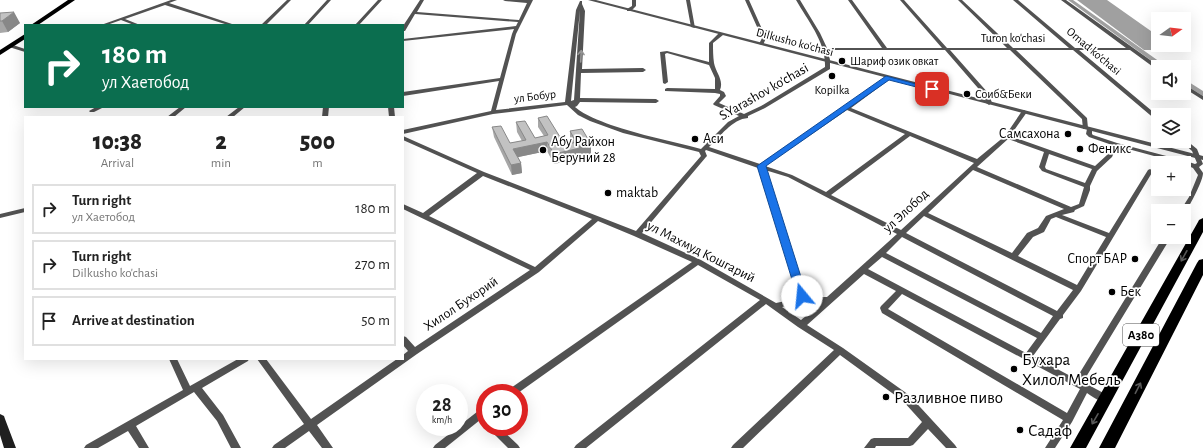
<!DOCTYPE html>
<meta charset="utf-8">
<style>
body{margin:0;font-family:"Alegreya Sans",sans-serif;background:#f6f6f6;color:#222;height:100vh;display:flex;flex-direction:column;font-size:15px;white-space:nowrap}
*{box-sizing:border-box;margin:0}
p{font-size:13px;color:#767676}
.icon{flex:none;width:22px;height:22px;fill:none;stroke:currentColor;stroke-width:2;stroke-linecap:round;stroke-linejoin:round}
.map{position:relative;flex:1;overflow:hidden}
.details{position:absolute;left:24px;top:116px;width:380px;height:244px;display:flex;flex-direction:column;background:#fff;border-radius:0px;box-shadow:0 4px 16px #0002}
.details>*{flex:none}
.hud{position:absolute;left:24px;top:24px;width:380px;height:84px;border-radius:0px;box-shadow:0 4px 16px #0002;background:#0b6e4f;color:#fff;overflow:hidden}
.needle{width:26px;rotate:75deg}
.tools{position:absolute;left:1151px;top:12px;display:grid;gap:8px}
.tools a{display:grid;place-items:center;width:40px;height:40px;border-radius:0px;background:#fff;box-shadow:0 4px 16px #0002;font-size:20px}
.speed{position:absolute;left:416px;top:384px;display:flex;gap:8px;font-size:20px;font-weight:700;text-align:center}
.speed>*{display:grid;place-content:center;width:52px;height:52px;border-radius:50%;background:#fff;box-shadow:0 4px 16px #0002;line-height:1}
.speed small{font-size:10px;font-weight:400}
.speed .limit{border:6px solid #d22;background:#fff;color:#111}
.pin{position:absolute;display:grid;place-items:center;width:34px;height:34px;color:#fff;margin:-17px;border-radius:8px;box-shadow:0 2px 6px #0006}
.me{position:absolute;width:44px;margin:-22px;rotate:343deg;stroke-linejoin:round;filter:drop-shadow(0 0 3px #0008)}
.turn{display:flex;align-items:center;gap:14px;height:84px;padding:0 12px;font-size:18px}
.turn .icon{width:52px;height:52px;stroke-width:2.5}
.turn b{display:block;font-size:28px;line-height:34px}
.eta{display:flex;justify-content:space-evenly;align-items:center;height:68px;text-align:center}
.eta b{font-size:24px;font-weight:800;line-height:28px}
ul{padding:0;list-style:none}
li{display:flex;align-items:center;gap:12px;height:50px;margin:0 8px 6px;padding:0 4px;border:2px solid #e0e0e0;border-radius:0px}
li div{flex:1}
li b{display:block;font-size:15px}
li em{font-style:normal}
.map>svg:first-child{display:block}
</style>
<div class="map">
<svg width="1203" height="448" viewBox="0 0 1203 448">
<rect width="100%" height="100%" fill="#fff"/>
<path fill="#a0a0a0" d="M1077,0H1107L1158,36V45H1171L1178,50H1144Z"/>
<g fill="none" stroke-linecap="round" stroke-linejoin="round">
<path fill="#a0a0a0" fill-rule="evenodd" d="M1068,0H1073L1167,67H1160Z
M1184,79L1203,91V96L1184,84Z"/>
<path fill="#525252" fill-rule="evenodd" d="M171,0H177L169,3L235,25H228L165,5L125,19L140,25H134L121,20L107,25H101Z
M287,0H291L266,25H261Z
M327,0H331L308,25H304Z
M378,0H382L359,25H355Z
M420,0H424L417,12L519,20L527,3L505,1L503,0H533L516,34L496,110L565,102L576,10L580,1H582V4L585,11L582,69L643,68L646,70L643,72L581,73L580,98L656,99L659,101L656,103L580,102L577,106L575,107C586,116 598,120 611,125C640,135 671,141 701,149L728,122L739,116L714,105L713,104L720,96V94L715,93L665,91V89L667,88L715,89V78L709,65L667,53L665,54L668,82L665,84L663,83L660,52L667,51L709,62V43L719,33H723V35L713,43C713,50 713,56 714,63C716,73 724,80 720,90L724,92L726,96L719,103L744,114L761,106L825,67C826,42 808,21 796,0H800L820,33L827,48H882L848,0H852L887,48H942L900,0H904L947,48H1007L958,0H962L1013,48H1069L1013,0H1018L1075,48H1126L1061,0H1066L1160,67H1158V70L1156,69L1130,50H1079L1158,116V121L1156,120L1073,50H1016L1087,118L1088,128H1092V134L1093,135L1117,143L1189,162L1195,164L1197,163L1192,151L1181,141H1184V139L1186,140L1197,149L1203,164L1199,167C1200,169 1202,171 1203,173C1203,181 1190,205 1185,213H1184V211H1180L1189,197L1198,175L1193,168L1184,164V163H1180L1117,146L1112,157L1097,171L1090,186V190L1084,206L1075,210L1074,212L1062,215L1109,233L1148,170L1150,169L1153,171L1081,291L1063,315V318L1060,319L1033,356L1076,379L1163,237H1171L1083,382L1109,396L1111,399L1109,402C1102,404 1093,397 1087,393L1072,422L1055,448H1045L1063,420L882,313L880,308L881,306L896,291L864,274L807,325L843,348L909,395L955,445L957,448H946L928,429L913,445L910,446H876L875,448H864L871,439L874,438H908L922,422L903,401L840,355L743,448H731L733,445L834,350L798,327L766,304L586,448H574L576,445L760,300L698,265L518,393H506L508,390L692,262L634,236L598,221L539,272L417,354L317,425L333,448H322L309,431L285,448H272L274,445L304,424L257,359H266L311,419L397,359H403V355L408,351L403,345V336L406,337L415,347L530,270L403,209V204L423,213L477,173L403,140V136L484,172L636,231L701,156L699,152L623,133L590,121L578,115L567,105L493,114L403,134V130L491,111L499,81L403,96V92L500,78L512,34L514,29L403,41V39L516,26L518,22L415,14L405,31H403V26ZM580,10L574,100L571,101ZM828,50H945L984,95L986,103L989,105L992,103L989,94L950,50H1010L1082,119L1083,129H1087L1086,134L1089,137L1112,145L1107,155L1095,166L1010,136L1027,112L1024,110L1022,111L1005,136L977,159L851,108L890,79V77L888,76L760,164L709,147C720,137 732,119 748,118V116L765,108L830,69V60ZM847,110L905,134L826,192L792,175L765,166ZM910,136L974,163L901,230L831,195ZM1008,139L1044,152L1039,167L1042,171L1084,187L1079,204L1071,207L977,167ZM706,150L758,168L798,295L790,300L776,303L701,260L642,233L706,157L707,156L705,151ZM1049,154L1092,169L1085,183L1046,169L1045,167ZM765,170L788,177L897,234L827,297H813L805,294ZM973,170L1064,209L1046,216L1038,228L1027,233L1012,253L928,213ZM483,176L592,219L535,267L429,216ZM924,216L1073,290L1057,311L906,233ZM1056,217L1106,237L1077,285L1018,256L1033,237L1044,232L1051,219ZM902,237L1053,316L1041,333L886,253ZM882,257L1037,338L1026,353L868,269ZM902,294L1080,389L1067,413L888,309ZM803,299L812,303H821L801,320L782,307L795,304Z
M632,0H636V6L631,11H627V9L632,6Z
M686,0H690L695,28L691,27Z
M745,0H749L766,38L763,45L759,44L762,38Z
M9,45H13L25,49V52L9,47Z
M1184,84L1203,96V100L1184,88Z
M96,107H104L94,112H90L89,111Z
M180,107H186L174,117H167Z
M239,107H245L233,117H226Z
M323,107H329L328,117H322Z
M388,107H394L395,117H389Z
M25,208V212L0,218V214Z
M169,359H177L190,386L238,359H249L248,361L202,388L223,415L241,448H231L217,421L194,392L136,426L149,448H139L128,431L98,448H84L86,445L183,390Z
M485,407V416L445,448H433L435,445L458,427H459V426L482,408Z
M488,427H499L518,445L520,448H508L490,430Z"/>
<path fill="#525252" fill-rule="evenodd" d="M588,0H596L1203,156V160Z"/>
<path fill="#1f1f1f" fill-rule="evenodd" d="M0,414L4,416L5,419L16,448H4L0,435Z"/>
<path fill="#000" fill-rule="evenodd" d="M68,0H75L38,25H31Z
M25,34V39L0,55V50Z"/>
<path fill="#000" fill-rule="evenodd" d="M1203,218V232L1086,448H1070L1198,222L1199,220Z
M1203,259V275L1115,448H1099L1197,263L1199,260Z"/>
</g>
<path fill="#a7a7a7" d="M0,13L20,23L8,32L0,33Z
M538,118L565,145L572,143L570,140V131L591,154L580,156V158L554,164L547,151L518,157L521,163L522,173L512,175L494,137L492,127L510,143L522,141L517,132L516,122L535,138L544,136L538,127Z"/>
<path fill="#888" d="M14,12L20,23L8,32L2,21Z
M547,142V151L514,158L513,149Z
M591,144V154L580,156V158L554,164V154L579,146Z
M521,163L522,173L512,175L511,165Z"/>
<path fill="#c2c2c2" stroke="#888" d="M14,12L2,21H0V13Z
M547,116L565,145L576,142L570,131L582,129L591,144L579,146L580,148L554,154L547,142L513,149L521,163L511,165L492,127L501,126L510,143L526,140L516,122L525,121L535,138L548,135L538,118Z"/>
<defs><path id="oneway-shaft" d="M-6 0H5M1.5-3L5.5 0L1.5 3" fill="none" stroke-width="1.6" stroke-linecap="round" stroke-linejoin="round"/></defs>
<use stroke="#979797" href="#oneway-shaft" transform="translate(581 56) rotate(-87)"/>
<g stroke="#595959">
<use href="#oneway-shaft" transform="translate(1184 256) rotate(119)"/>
<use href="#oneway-shaft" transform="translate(1138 388) rotate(-63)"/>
<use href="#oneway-shaft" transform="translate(1095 419) rotate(120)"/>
</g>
<path fill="#1a73e8" stroke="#114b97" d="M886,76L935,89L932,91L889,80L766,166L807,296L806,299H798L757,166Z"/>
<g fill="#000" stroke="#fff" stroke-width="1.5">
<circle cx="842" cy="61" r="4"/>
<circle cx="832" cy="76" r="4"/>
<circle cx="967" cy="94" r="4"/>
<circle cx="1068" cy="134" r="4"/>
<circle cx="695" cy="139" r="4"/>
<circle cx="1080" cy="149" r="4"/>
<circle cx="543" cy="150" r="4"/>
<circle cx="608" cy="193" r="4"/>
<circle cx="1135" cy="259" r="4"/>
<circle cx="1112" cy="292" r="4"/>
<circle cx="1014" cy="369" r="4"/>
<circle cx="886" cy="397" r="4"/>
<circle cx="1020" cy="430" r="4"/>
</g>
<g text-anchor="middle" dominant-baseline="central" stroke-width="3.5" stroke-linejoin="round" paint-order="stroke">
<g font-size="12" fill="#000" stroke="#fff">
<text x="1013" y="38">Turon ko'chasi</text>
<text transform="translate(795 42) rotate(15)">Dilkusho ko'chasi</text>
<text transform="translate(1094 51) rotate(40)">Omad ko'chasi</text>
<text transform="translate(535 96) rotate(-7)">ул Бобур</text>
</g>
<g font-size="12" fill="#000" stroke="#fff" text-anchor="start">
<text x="850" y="61">Шариф озик овкат</text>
<text x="832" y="90" text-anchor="middle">Kopilka</text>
<text x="975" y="94">Соиб&amp;Беки</text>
</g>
<rect fill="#fff" stroke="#4c4c4c" stroke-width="1" x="1123" y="324" width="36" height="22" rx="3"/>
<g font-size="13" font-weight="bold" fill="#000">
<text x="1141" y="335">A380</text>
</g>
<g font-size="14" fill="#000" stroke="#fff">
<text transform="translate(764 92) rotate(-30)">S.Yarashov ko'chasi</text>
<text transform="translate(906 211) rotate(-43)">ул Элобод</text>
<text transform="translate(701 252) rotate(27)">ул Махмуд Кошгарий</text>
<text transform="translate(461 304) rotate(-34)">Хилол Бухорий</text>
</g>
<g font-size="14" fill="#000" stroke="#fff" text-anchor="start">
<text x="1060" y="134" text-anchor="end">Самсахона</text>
<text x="703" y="139">Аси</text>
<text x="551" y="142">Абу Райхон<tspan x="551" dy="16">Беруний 28</tspan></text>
<text x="1088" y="149">Феникс</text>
<text x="616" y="193">maktab</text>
<text x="1127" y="259" text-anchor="end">Спорт БАР</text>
<text x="1120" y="292">Бек</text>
</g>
<g font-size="17" fill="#000" stroke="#fff" text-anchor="start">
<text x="1022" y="359">Бухара<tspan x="1022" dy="20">Хилол Мебель</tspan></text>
<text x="894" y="397">Разливное пиво</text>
<text x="1028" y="430">Садаф</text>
</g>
</g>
</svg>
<div class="tools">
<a><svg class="needle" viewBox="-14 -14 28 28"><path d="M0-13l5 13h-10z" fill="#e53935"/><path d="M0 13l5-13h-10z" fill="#767676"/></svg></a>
<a><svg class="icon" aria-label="sound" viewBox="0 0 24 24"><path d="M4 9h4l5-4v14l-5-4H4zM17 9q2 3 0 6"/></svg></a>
<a><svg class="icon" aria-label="layers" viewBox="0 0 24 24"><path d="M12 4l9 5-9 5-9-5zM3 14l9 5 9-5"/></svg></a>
<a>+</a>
<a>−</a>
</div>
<div class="speed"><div>28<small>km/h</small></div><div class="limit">30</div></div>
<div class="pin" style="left:932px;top:89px;background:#d93025"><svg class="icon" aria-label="arrive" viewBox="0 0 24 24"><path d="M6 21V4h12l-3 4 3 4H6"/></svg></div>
<svg class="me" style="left:802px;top:296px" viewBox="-20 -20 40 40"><circle r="19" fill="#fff"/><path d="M0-13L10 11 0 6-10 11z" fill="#1a73e8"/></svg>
<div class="hud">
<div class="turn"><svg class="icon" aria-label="right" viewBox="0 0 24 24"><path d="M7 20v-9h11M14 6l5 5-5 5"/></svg><div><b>180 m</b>ул Хаетобод</div></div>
</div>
<section class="details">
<div class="eta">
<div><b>10:38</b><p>Arrival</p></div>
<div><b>2</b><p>min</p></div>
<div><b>500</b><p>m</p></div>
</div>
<ul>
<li><svg class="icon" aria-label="right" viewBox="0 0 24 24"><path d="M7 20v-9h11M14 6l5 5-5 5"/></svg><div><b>Turn right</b><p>ул Хаетобод</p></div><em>180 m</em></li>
<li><svg class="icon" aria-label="right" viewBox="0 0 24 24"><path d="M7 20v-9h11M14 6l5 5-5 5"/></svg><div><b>Turn right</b><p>Dilkusho ko'chasi</p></div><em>270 m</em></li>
<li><svg class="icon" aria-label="arrive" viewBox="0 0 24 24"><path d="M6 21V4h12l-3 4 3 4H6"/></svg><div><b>Arrive at destination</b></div><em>50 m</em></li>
</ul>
</section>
</div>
